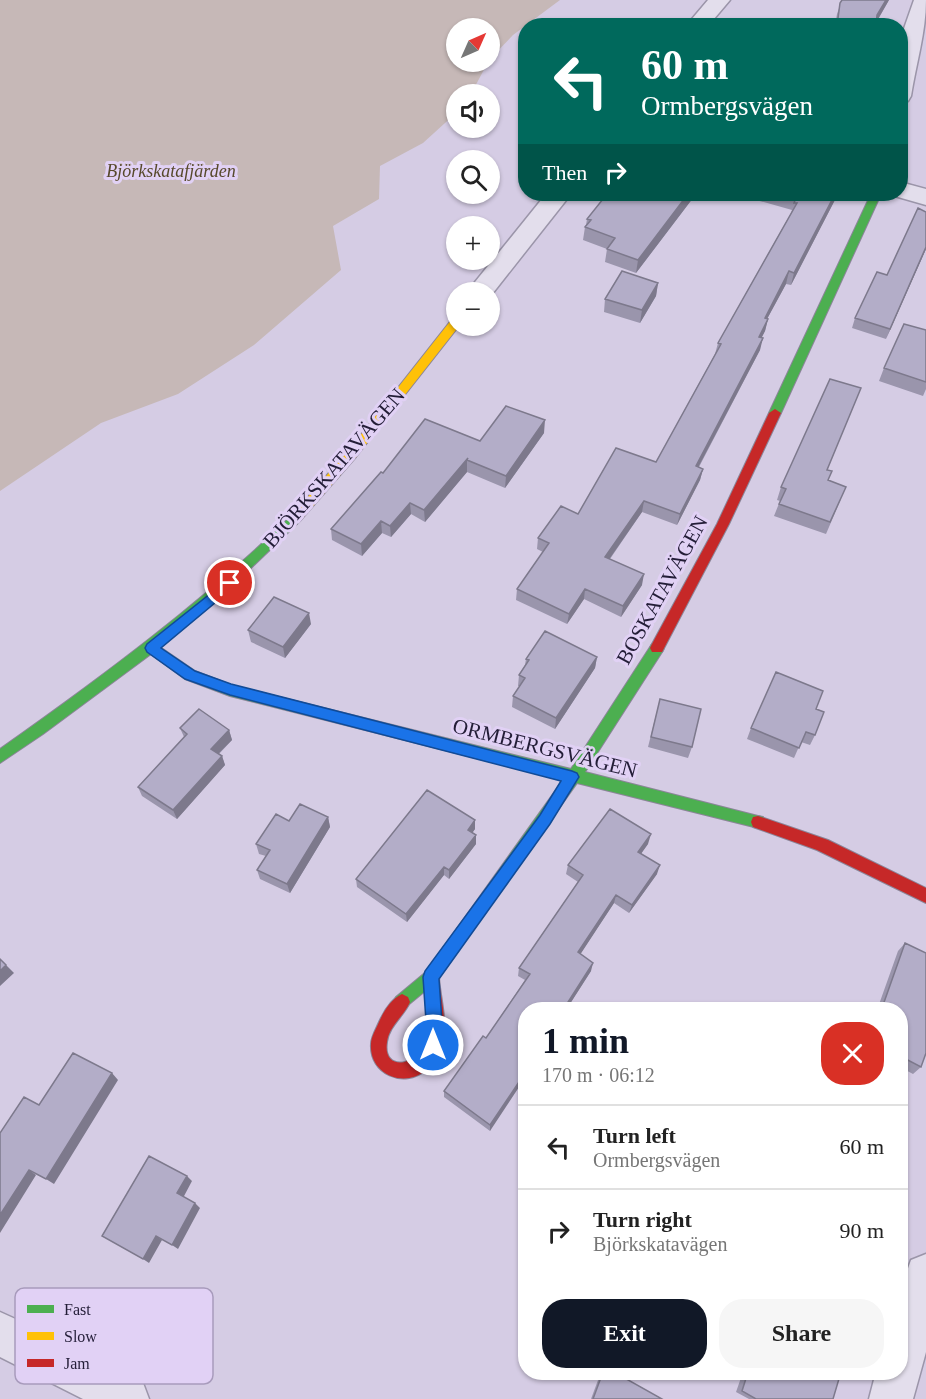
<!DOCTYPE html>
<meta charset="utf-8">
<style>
body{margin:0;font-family:"Times New Roman",serif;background:#f6f6f6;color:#222;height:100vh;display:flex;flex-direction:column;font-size:22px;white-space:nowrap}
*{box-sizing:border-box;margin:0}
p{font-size:20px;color:#767676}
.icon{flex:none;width:33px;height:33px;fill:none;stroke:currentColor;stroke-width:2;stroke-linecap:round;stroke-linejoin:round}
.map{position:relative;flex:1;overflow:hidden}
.side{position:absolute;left:518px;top:1002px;width:390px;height:378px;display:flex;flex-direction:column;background:#fff;border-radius:24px;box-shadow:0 2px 4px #0004}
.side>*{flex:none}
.hud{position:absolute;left:518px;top:18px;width:390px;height:183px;border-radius:24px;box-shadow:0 2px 4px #0004;background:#00695c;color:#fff;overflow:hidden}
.needle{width:39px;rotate:45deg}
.tools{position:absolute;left:446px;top:18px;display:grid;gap:12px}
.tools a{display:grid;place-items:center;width:54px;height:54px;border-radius:50%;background:#fff;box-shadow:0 2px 4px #0004;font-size:30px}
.pin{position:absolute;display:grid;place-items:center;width:51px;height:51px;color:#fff;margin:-26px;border:3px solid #fff;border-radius:50%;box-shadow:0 2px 6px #0007}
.me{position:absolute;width:66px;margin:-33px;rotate:0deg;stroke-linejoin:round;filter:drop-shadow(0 0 4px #0008)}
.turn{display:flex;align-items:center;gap:21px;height:126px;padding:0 24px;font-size:27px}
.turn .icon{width:78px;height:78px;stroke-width:2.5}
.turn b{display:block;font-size:42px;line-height:51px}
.then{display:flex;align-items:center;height:57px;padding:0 24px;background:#0003;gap:12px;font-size:22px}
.round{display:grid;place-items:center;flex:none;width:63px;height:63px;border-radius:24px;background:#f6f6f6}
.overview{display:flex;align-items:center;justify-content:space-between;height:102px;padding:0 24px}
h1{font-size:36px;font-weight:700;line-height:45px;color:#111827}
.primary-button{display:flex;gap:12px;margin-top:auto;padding:12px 24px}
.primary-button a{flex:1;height:69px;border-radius:24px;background:#111827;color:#fff;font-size:24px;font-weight:700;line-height:69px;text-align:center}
.primary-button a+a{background:#f6f6f6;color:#222}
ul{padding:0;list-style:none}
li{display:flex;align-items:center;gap:18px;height:84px;padding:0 24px;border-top:2px solid #e0e0e0}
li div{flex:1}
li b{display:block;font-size:22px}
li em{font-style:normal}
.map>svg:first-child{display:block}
</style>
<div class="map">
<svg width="926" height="1399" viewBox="0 0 926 1399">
<rect width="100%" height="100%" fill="#d5cce4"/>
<path fill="#c6b8b7" d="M0,0H560L513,35L489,60V28H456V62H488L471,94H456V113L423,143L380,166L379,199L333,226L341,270L254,345L178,394L101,423L0,491Z"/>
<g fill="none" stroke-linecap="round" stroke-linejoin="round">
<g stroke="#9b95a9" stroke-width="3">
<path id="street" d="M708,0H730L708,26H686Z
M914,0H926C926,32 916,64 911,96L908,101L900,103V40Z
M900,182L926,189V205L891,195L890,194H900Z
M546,194H571L489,298V292H467Z
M926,1254V1352L913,1399H869L876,1372H900V1291L911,1260Z
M0,1312L84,1350L143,1383L149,1399H83L0,1357Z"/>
</g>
<g stroke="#8b8598" stroke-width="2">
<path id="fast" d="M871,194H881L781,413L775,417L771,416L769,413Z
M296,513L300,515L302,518L300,521L231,587L160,647L195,671L231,685L571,769L652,644H662L664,648L662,652L585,772L758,816L763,817L765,822L763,827L758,828L577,783L436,982L402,1010L396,1007L394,1002L396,997L426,972L563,780L230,696L185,679L151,654L43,734L0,763V749C102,677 202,603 292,515Z"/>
</g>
<g stroke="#8b8598" stroke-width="2">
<path id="slow" d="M456,318V326H459L356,457L300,521H292L290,518L292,515L348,451L452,319Z"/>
</g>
<g stroke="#8b8598" stroke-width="2">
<path id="jam" d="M775,409L781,413L729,524L662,652H652L650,648L652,644L717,524L769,413Z
M758,816L828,840L926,888V903L817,850L753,827L751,822L753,817Z
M431,970L436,972L439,977C440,996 447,1018 443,1037C440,1049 435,1062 426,1070C404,1089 369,1074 371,1044C371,1037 376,1029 379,1022C384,1011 391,999 402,994L408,997L410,1002C404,1016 389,1026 387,1042C382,1073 420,1067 427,1037C431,1018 425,996 423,977L426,972Z"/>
</g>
<use href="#street" fill="#e3deec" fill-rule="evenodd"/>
<use href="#fast" fill="#4caf50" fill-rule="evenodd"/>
<use href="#slow" fill="#ffc107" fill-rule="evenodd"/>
<use href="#jam" fill="#c62828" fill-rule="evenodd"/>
</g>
<path fill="#9a95ac" d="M842,0H889L876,23V26H835L837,14Z
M696,194L636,273L605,262L607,249L583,240L585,227L586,225L587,219Z
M735,194H838L791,285L786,284L767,319H768L765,331L761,338L760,350L699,467L703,469L700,480L677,525L642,512L610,559L642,585L621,617L584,599L567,624L516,600L517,589L543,552L537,549L538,538L578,514L656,462L715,354L718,343L791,213L792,210Z
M926,249L886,339L852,328L855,318L887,275Z
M658,283L656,296L640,323L604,312L605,299Z
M926,330V389L923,396L879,381L884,368Z
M861,388L827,470L828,480L841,499L826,534L774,516L780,501L777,500L781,487Z
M544,433L505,488L467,472L425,522L411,514L391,537L382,533L362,556L332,540L331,529L383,473L480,441Z
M311,624L285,658L251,642L248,630Z
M597,657L595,668L555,729L512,707L513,696L520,686H518L519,675L525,665L526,659Z
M660,699L692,747L688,758L648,747Z
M816,709L815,735L810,745L801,742L794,758L747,739L751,728Z
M180,728L229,730L232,740L219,754L222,756L225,765L177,819L142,796L138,787L184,737Z
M328,817L330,827L290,893L260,879L257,870L266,856L259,854L256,844L289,821Z
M475,820V829L472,833L476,835V844L449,879L444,875L407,922L357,887L356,879Z
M648,844L641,853L657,874L629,913L614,903L580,954L591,971L566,1010H525L490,1131L444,1097V1091L486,1038L525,980L518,976L519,968L578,882L566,874L568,865Z
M905,943L921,1067L913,1074L900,1067V1010H877L898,951Z
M601,1372H614L662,1399H591Z
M743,1372H841L833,1399H749L736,1392Z"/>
<path fill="#7d798c" d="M886,0H889L874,26L877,15Z
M688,194H696L636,273L638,260Z
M835,194H838L791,285L794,273Z
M926,247V249L886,339L890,329Z
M789,271L786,284L761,330L765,318Z
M658,283L656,296L640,323L642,310Z
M768,319L765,331L756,349L759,337Z
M763,338L760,350L693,477L696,466Z
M545,420L544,433L505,488L506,476Z
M468,458L467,460V472L425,522L424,510Z
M703,469L700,480L677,525L680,514Z
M644,501L642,512L603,568L605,557Z
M410,503L411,514L391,537L390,526Z
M381,521L382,533L362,556L361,544Z
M644,574L642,585L621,617L623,606Z
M585,589L584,599L567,624L569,614Z
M309,613L311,624L285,658L283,647Z
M597,657L595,668L555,729L556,718Z
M229,730L232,740L214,758L211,749Z
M222,756L225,765L177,819L173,810Z
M328,817L330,827L290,893L287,884Z
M475,820V829L468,839V830Z
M651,834L648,844L636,861L638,852Z
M476,835V844L449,879V870Z
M660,865L657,874L629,913L632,905Z
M444,867V875L407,922L406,914Z
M616,895L614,903L576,961L578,952Z
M593,963L591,971L566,1010H563Z
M6,965L14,973L0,986V971Z
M112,1073L118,1080L54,1184L46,1179Z
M525,1073V1078L490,1131V1125Z
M29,1170L36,1175L0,1233V1215Z
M187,1176L192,1181L183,1198L177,1193Z
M195,1203L200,1208L178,1249L172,1245Z
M156,1236L162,1240L149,1263L143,1259Z"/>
<path fill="#b3adc8" stroke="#7d798c" stroke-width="1.5" d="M842,0H886L877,15L876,26H837L840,3Z
M607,194H688L638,260L607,249L615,238L585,227L591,220L587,219Z
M781,194H835L794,273L789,271L765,318L768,319L759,337L763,338L696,466L703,469L680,514L644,501L605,557L644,574L623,606L585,589L569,614L517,589L549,543L538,538L561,506L578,514L616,448L656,462L721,344L718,343L797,203H794L796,198Z
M918,208L926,212V247L890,329L855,318L877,272L887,275Z
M622,271L658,283L642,310L605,299Z
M904,324L926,330V382L884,368Z
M830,379L861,388L827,470L832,471L828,480L846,487L830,522L779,504L786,489L781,487Z
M506,406L545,420L506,476L467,460L468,458L424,510L410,503L390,526L381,521L361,544L331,529L381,472L383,473L425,419L480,441Z
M274,597L309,613L283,647L248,630Z
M545,631L597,657L556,718L513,696L525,678L519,675L529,660L526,659Z
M776,672L823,691L816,709L824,712L815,735L806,732L799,748L751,728Z
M660,699L701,709L692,747L651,737Z
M199,709L229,730L211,749L222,756L173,810L138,787L187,734L180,728Z
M427,790L475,820L468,830L476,835L449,870L444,867L406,914L356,879Z
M300,804L328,817L287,884L257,870L270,850L256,844L276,814L289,821Z
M610,809L651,834L638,852L660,865L632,905L616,895L578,952L593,963L563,1010H525V1073L490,1125L444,1091L483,1036L486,1038L530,974L519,968L583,875L568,865Z
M905,943L926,953V1053L921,1067L900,1056V1030L904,1018L900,1016V1010H886L882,1008Z
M0,959L6,965L0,971Z
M73,1053L112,1073L46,1179L29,1170L0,1215V1133L24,1097L39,1105Z
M900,1137L907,1140L900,1162Z
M149,1156L187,1176L177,1193L195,1203L172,1245L156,1236L143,1259L102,1236Z
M603,1372H614L662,1399H593Z
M748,1372H841L833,1399H756L742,1391Z"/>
<path fill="#1a73e8" stroke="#114b97" stroke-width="1.5" d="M230,578L234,580L236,583L234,587L161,648L195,671L231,684L572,771L577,773L579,777L550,824L439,979L443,1036L439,1050L433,1053L428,1050L425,1045L427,1036L423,977L425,971L540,815L561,781L230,695L185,679L147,652L145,648L147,644Z"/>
<g text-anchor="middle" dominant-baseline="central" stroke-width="6" stroke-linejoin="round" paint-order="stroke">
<g font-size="18" font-style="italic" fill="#57492c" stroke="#e1d1f5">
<text x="171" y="171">Björkskatafjärden</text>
</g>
<g font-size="21" fill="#231d37" stroke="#e1d1f5">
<text transform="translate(334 468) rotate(-49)">BJÖRKSKATAVÄGEN</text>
<text transform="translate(662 590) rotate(-61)">BOSKATAVÄGEN</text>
<text transform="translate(545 748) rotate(14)">ORMBERGSVÄGEN</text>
</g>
</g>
<rect x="15" y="1288" width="198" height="96" rx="9" fill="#e1d1f5" stroke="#a89bbc" stroke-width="1.5"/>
<rect x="27" y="1305" width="27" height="8" fill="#4caf50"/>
<rect x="27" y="1332" width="27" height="8" fill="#ffc107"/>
<rect x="27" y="1359" width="27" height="8" fill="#c62828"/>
<g font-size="16" fill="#231d37">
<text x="64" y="1315">Fast</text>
<text x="64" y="1342">Slow</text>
<text x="64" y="1369">Jam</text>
</g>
</svg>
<div class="tools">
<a><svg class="needle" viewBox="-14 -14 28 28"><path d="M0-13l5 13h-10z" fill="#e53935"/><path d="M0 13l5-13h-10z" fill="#767676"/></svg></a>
<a><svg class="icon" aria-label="sound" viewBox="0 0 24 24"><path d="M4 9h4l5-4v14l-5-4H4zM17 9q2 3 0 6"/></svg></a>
<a><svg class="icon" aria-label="search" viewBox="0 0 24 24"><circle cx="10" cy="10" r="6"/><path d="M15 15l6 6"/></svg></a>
<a>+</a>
<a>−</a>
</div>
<div class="pin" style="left:230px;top:583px;background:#d93025"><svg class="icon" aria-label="arrive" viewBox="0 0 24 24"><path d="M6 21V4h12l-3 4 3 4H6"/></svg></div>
<svg class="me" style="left:433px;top:1045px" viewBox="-20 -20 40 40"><circle r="17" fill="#1a73e8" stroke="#fff" stroke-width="3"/><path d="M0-11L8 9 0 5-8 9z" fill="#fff"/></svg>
<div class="hud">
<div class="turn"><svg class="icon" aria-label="left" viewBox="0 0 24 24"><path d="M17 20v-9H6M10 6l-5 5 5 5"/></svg><div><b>60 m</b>Ormbergsvägen</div></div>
<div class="then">Then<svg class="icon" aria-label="right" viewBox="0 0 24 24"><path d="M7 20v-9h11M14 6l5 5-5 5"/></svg></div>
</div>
<section class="side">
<div class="overview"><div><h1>1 min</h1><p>170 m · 06:12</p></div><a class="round" style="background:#d93025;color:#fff"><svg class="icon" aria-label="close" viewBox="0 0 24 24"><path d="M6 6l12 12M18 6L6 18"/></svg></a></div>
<ul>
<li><svg class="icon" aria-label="left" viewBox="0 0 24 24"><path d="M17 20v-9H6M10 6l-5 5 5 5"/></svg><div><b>Turn left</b><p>Ormbergsvägen</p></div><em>60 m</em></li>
<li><svg class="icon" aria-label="right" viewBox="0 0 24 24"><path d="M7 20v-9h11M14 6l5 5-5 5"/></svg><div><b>Turn right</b><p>Björkskatavägen</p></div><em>90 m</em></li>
</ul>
<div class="primary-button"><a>Exit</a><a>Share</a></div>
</section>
</div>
